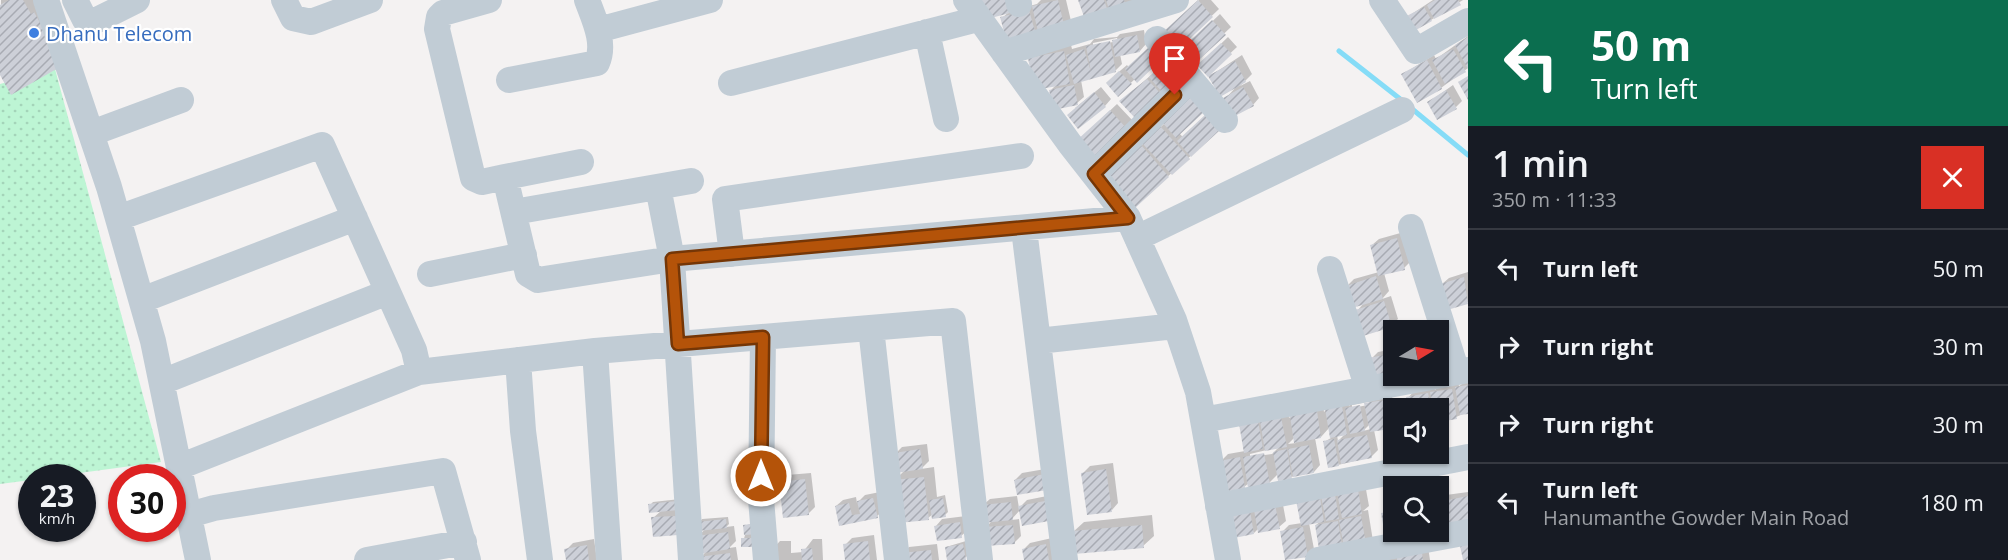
<!DOCTYPE html>
<meta charset="utf-8">
<style>
body{margin:0;font-family:"Open Sans",sans-serif;background:#20242c;color:#f1f3f6;height:100vh;display:flex;flex-direction:column;font-size:22px;white-space:nowrap}
*{box-sizing:border-box;margin:0}
p{font-size:20px;color:#9ea1a6}
.icon{flex:none;width:33px;height:33px;fill:none;stroke:currentColor;stroke-width:2;stroke-linecap:round;stroke-linejoin:round}
.map{position:relative;flex:1;overflow:hidden}
.drawer{display:flex;flex-direction:column;background:#171b24;width:540px}
.drawer>*{flex:none}
.banner{background:#0b6e4f;color:#fff;overflow:hidden}
.needle{width:39px;rotate:80deg}
.buttons{position:absolute;left:1383px;top:320px;display:grid;gap:12px}
.buttons a{display:grid;place-items:center;width:66px;height:66px;border-radius:0px;background:#171b24;box-shadow:0 2px 4px #0004;font-size:30px}
.speed{position:absolute;left:18px;top:464px;display:flex;gap:12px;font-size:30px;font-weight:700;text-align:center}
.speed>*{display:grid;place-content:center;width:78px;height:78px;border-radius:50%;background:#171b24;box-shadow:0 2px 4px #0004;line-height:1}
.speed small{font-size:15px;font-weight:400}
.speed .limit{border:9px solid #d22;background:#fff;color:#111}
.pin{position:absolute;display:grid;place-items:center;width:51px;height:51px;color:#fff;margin:-62px -26px;border-radius:50% 50% 50% 0;rotate:-45deg;box-shadow:0 0 6px #0007}
.pin .icon{rotate:45deg}
.me{position:absolute;width:66px;margin:-33px;rotate:0deg;stroke-linejoin:round;filter:drop-shadow(0 0 4px #0008)}
.turn{display:flex;align-items:center;gap:21px;height:126px;padding:0 24px;font-size:27px}
.turn .icon{width:78px;height:78px;stroke-width:2.5}
.turn b{display:block;font-size:42px;line-height:51px}
.round{display:grid;place-items:center;flex:none;width:63px;height:63px;border-radius:0px;background:#20242c}
.overview{display:flex;align-items:center;justify-content:space-between;height:102px;padding:0 24px}
h1{font-size:36px;font-weight:600;line-height:45px}
ul{padding:0;list-style:none}
li{display:flex;align-items:center;gap:18px;height:78px;padding:0 24px;border-top:2px solid #363941}
li div{flex:1}
li b{display:block;font-size:22px}
li em{font-style:normal}
main{display:flex;flex:1;min-height:0}
.map>svg:first-child{display:block}
</style>
<main>
<div class="map">
<svg width="1468" height="560" viewBox="0 0 1468 560">
<defs>
<pattern id="grass-dots" width="8" height="8" patternUnits="userSpaceOnUse" patternTransform="scale(1.5)"><rect width="8" height="8" fill="#bdf5d4"/><path d="M2 2h.1M6 6h.1" fill="none" stroke="#a4d4b9" stroke-width="1.8" stroke-linecap="round"/></pattern>
<pattern id="building-hatch" width="6" height="6" patternUnits="userSpaceOnUse" patternTransform="scale(1.5)"><rect width="6" height="6" fill="#cdd0d8"/><path d="M-1 1l2-2M0 6l6-6M5 7l2-2" fill="none" stroke="#a8abb3"/></pattern>
</defs>
<rect width="100%" height="100%" fill="#f4f2f2"/>
<path fill="url(#grass-dots)" d="M55,69L161,462L50,477H32L31,480L0,484V84Z"/>
<path fill="#0003" fill-rule="evenodd" d="M1,0H43L67,34L0,72Z
M1041,0H1066L1071,21L1035,34L1002,18L1010,11L1037,4Z
M1080,0H1154L1112,14Z
M1199,0H1211L1219,9L1178,48L1164,33Z
M1433,0H1463L1431,20L1401,21Z
M1220,14L1231,27L1191,65L1179,53Z
M1144,30L1146,44L1140,51L1120,54L1122,64L1115,71L1081,80L1084,97L1077,103L1051,90L1056,85L1035,89L1036,52L1071,45L1072,49L1090,44L1094,39L1117,37L1120,34ZM1117,38L1118,41L1093,46V43Z
M1468,36V68L1441,88L1403,74L1434,55L1436,59Z
M1228,37L1237,47L1208,74L1199,65Z
M1242,55L1252,74L1240,86L1250,81L1259,98L1253,105L1225,99L1236,87L1210,76Z
M1173,56L1186,70L1135,116L1128,95Z
M1127,65L1136,78L1118,95L1114,76Z
M1453,85L1462,101L1456,107L1429,102Z
M1101,87L1111,99L1105,106L1075,108Z
M1117,104L1133,121L1093,158L1085,134Z
M1165,123L1179,133L1196,151L1135,206L1118,167Z
M1404,232L1411,261L1404,268L1384,273L1389,291L1382,299L1391,296L1398,319L1391,325L1357,311L1364,303L1347,286L1354,279L1379,272L1372,245L1379,239Z
M1468,272V302L1448,308L1442,284L1449,278Z
M1394,349V375L1371,359L1378,352Z
M1468,380V412L1456,417L1438,408H1409L1408,398L1414,391L1434,387L1435,390L1439,386L1458,383L1459,386Z
M1392,394L1394,423L1390,427L1374,430L1378,450L1371,457L1338,465L1324,442L1331,438L1329,428L1321,437L1315,438L1320,465L1314,472L1291,477L1278,474L1269,483H1249L1244,487L1221,461L1228,454L1245,451L1241,425L1288,411L1289,418L1298,410L1323,405L1324,412L1333,403L1348,400L1349,406L1354,401L1367,399V402L1352,405V408L1368,405L1373,397ZM1370,424L1371,429L1363,431ZM1345,434L1338,441L1337,435ZM1295,437L1296,443L1288,444ZM1279,447L1272,454L1250,457V454Z
M927,444L929,461L921,469L934,467L937,497L945,495L948,512L945,515L933,514L928,518L894,481L905,470L895,454L902,447Z
M1113,463L1118,503L1112,510L1083,473L1090,466Z
M1436,466L1441,492L1438,495V486H1411Z
M1051,468L1018,493L1015,480L1022,473Z
M811,473L815,507L808,514L780,482L787,475Z
M1365,484L1369,506L1363,511L1368,510L1373,541L1346,551L1316,525L1321,521L1309,523L1314,549L1307,556L1282,532L1289,525L1302,523L1297,495Z
M880,492L884,510L877,516L840,524L836,506L843,500L856,497L857,503L865,495Z
M1468,492V526L1440,502L1446,495Z
M1281,494L1286,521L1279,527L1259,528L1254,533L1231,509Z
M1052,495L1055,513L1020,510L1011,520L1019,519L1021,536L1014,543L985,528L993,520L983,505L990,499L1017,496L1019,508L1027,500Z
M680,499L684,527L653,518L661,511L650,505L653,502Z
M1394,506V531H1434L1388,544L1383,514Z
M1152,515L1154,536L1143,546L1073,532L1084,522Z
M966,516L968,530L961,536L936,526L942,519Z
M728,517L729,524L726,527L734,526L736,541L729,548L736,547L738,560H700L706,551L698,537L705,529L699,523L702,519Z
M760,521V535L742,546L745,535L744,526Z
M874,535L877,560H847L845,545L852,538Z
M1052,538L1057,560H1025L1023,550L1030,543Z
M594,539L597,560H568L566,550L573,543Z
M813,539H822L823,560H771L770,552L780,541H791V553L803,552Z
M966,541L968,555L965,558L948,560L946,547Z
M937,544L939,560H903V554L909,547Z
M1428,547L1430,560H1376Z"/>
<g fill="none" stroke-linecap="round" stroke-linejoin="round">
<path stroke="#85dcf7" stroke-width="5" d="M1339,51L1404,102
M1411,108L1468,155"/>
</g>
<path fill="url(#building-hatch)" d="M9,0H23L31,14L34,12L54,48L60,67L11,95L0,75V5Z
M976,0H1007L1010,13L987,19Z
M1058,0L1065,29L1039,36L1032,6Z
M1078,0H1104L1110,17L1087,25Z
M1106,0H1124L1128,10L1111,16Z
M1198,0L1213,17L1178,50L1162,33Z
M1435,0H1458L1461,5L1434,19L1427,5Z
M1424,7L1432,21L1407,35L1399,20Z
M1029,10L1036,35L1007,43L1000,17Z
M1212,20L1226,35L1191,67L1177,53Z
M1137,35L1140,52L1115,57L1112,40Z
M1468,37V69L1455,45Z
M1110,41L1116,72L1074,84L1066,55L1084,49L1091,72L1086,46Z
M1221,43L1232,54L1208,77L1197,65Z
M1149,47L1161,60L1137,83L1125,69Z
M1453,49L1466,72L1445,84L1432,60Z
M1064,51L1070,84L1034,90L1028,58Z
M1427,60L1442,89L1417,103L1401,74Z
M1235,61L1246,82L1220,97L1208,76Z
M1166,62L1180,78L1163,93L1149,77Z
M1119,71L1132,84L1118,97L1106,83Z
M1468,76V100L1458,82Z
M1147,79L1161,94L1135,118L1119,101Z
M1074,85L1078,105L1053,110L1049,90Z
M1243,87L1254,106L1233,117L1223,98Z
M1446,90L1457,109L1437,120L1427,102Z
M1094,92L1106,107L1078,129L1067,115Z
M1189,95L1204,112L1176,138L1161,121Z
M1110,110L1127,129L1093,160L1076,141Z
M1206,114L1220,130L1191,157L1177,141Z
M1160,126L1190,159L1172,175L1142,143Z
M1141,145L1169,177L1135,208L1106,177Z
M1397,238L1405,270L1378,276L1370,245Z
M1376,276L1383,299L1352,308L1346,286Z
M1464,277L1468,304L1447,310L1440,284Z
M1384,301L1392,327L1363,336L1355,310Z
M1394,353V376L1374,380L1369,358Z
M1468,385V414L1460,415L1455,387Z
M1452,389L1457,419L1438,422V408H1433L1430,392Z
M1428,393L1431,408H1408L1406,397Z
M1385,400L1390,429L1370,432L1364,403Z
M1360,405L1365,431L1350,434L1345,408Z
M1342,406L1347,435L1330,438L1325,409Z
M1317,411L1321,438L1294,443L1290,416Z
M1281,417L1287,447L1265,451L1260,421Z
M1258,421L1263,449L1244,453L1239,424Z
M1367,435L1372,458L1341,464L1337,440Z
M1334,439L1339,466L1328,468L1323,441Z
M1309,445L1314,473L1293,477L1288,449Z
M920,449L923,469L896,473L894,453Z
M1287,449L1292,479L1278,481L1273,452Z
M1264,453L1270,484L1248,488L1243,457Z
M1240,457L1245,488L1225,492L1219,461Z
M1106,469L1112,512L1087,515L1081,473Z
M1430,472L1432,486H1410L1408,476Z
M1045,474L1047,490L1017,495L1014,480Z
M924,477L929,520L898,523L893,480Z
M805,479L809,515L783,518L779,482Z
M1357,483L1362,514L1342,518L1336,487Z
M1334,488L1339,519L1326,521L1320,491Z
M1319,491L1324,522L1301,526L1295,495Z
M1468,496V528L1443,532L1438,502Z
M873,498L878,518L839,526L835,506L849,503L852,515L860,514L857,501Z
M943,498L946,517L932,519L929,500Z
M1274,500L1280,529L1258,533L1253,504Z
M677,501L678,510L649,513L648,504Z
M1045,501L1049,521L1022,526L1018,506Z
M1011,502L1013,520L983,523L982,505Z
M1249,505L1254,534L1234,538L1229,508Z
M1394,511V531H1402L1404,543L1387,546L1381,513Z
M676,516L678,535L653,537L651,517Z
M1361,516L1367,549L1345,553L1339,520Z
M726,519L727,528L698,531L697,522Z
M1338,521L1343,551L1320,555L1315,525Z
M960,522L962,538L937,541L934,526Z
M758,523L759,534L744,535L743,525Z
M1013,525L1015,544L985,546L984,527Z
M1142,525L1144,548L1074,554L1072,531Z
M1303,527L1308,557L1285,560L1280,531Z
M728,532L730,549L698,554L696,536Z
M741,538H758V547H741Z
M868,541L870,560H845L843,544Z
M963,544L966,560H947L945,547Z
M1046,544L1049,560H1024L1022,549Z
M1468,544V560H1463L1460,546Z
M587,545L589,560H566L564,549Z
M812,548L813,560H802L801,549Z
M931,550L932,560H902L901,553Z
M730,553L731,560H698V557Z
M1422,553L1423,560H1397V557Z"/>
<g fill="none" stroke-linecap="round" stroke-linejoin="round">
<path stroke="#c1ccd5" stroke-width="26" d="M46,0L109,187L153,341L198,560
M75,0L85,20H97L137,0
M284,0L293,18L311,22L370,0
M489,0L443,13L439,17L437,29L473,178L482,182L505,177L528,274L538,280L672,259L658,187
M966,0L1070,144L1128,218L1174,320L1198,392L1228,560
M1018,0L1019,4
M1382,0L1416,51L1468,21
M598,30L710,0
M927,32L946,119
M1157,39L1225,120
M1004,53L1176,0
M509,80L597,63C606,43 594,19 587,0
M731,83L978,19
M92,133L181,100
M1094,174L1189,81
M505,177L581,162
M514,212L691,181
M118,218L322,145L414,350L419,372
M1411,227L1457,372
M1024,229L1065,560
M1137,238L1402,110
M732,254L725,199L1021,156
M1330,269L1368,389
M430,274L524,255
M142,300L355,218
M871,328L897,560
M763,337L761,499L766,560
M1038,341L1175,326
M595,351L953,321L980,560
M518,360L523,431L540,560
M162,382L388,292
M1203,420L1468,370
M179,467L419,372L595,351L609,560
M1218,506L1468,457
M189,515L214,508L443,471L468,560
M367,560L464,542
M691,560L672,259L1128,218
M1318,560L1468,532"/>
</g>
<g fill="none" stroke-linecap="round" stroke-linejoin="round">
<g stroke="#753606" stroke-width="15">
<path id="route" d="M761,476L763,337L678,344L672,259L1128,218L1094,174L1175,95"/>
</g>
<use href="#route" stroke="#b45309" stroke-width="10"/>
</g>
<circle fill="#3f7fe0" stroke="#fff" stroke-width="2" cx="34" cy="33" r="6"/>
<g text-anchor="middle" dominant-baseline="central" stroke-width="4.5" stroke-linejoin="round" paint-order="stroke">
<g font-size="20" fill="#366cbe" stroke="#fff" text-anchor="start">
<text x="46" y="33">Dhanu Telecom</text>
</g>
</g>
</svg>
<div class="buttons">
<a><svg class="needle" viewBox="-14 -14 28 28"><path d="M0-13l5 13h-10z" fill="#e53935"/><path d="M0 13l5-13h-10z" fill="#9ea1a6"/></svg></a>
<a><svg class="icon" aria-label="sound" viewBox="0 0 24 24"><path d="M4 9h4l5-4v14l-5-4H4zM17 9q2 3 0 6"/></svg></a>
<a><svg class="icon" aria-label="search" viewBox="0 0 24 24"><circle cx="10" cy="10" r="6"/><path d="M15 15l6 6"/></svg></a>
</div>
<div class="speed"><div>23<small>km/h</small></div><div class="limit">30</div></div>
<div class="pin" style="left:1175px;top:95px;background:#d93025"><svg class="icon" aria-label="arrive" viewBox="0 0 24 24"><path d="M6 21V4h12l-3 4 3 4H6"/></svg></div>
<svg class="me" style="left:761px;top:476px" viewBox="-20 -20 40 40"><circle r="17" fill="#b45309" stroke="#fff" stroke-width="3"/><path d="M0-11L8 9 0 5-8 9z" fill="#fff"/></svg>
</div>
<section class="drawer">
<div class="banner">
<div class="turn"><svg class="icon" aria-label="left" viewBox="0 0 24 24"><path d="M17 20v-9H6M10 6l-5 5 5 5"/></svg><div><b>50 m</b>Turn left</div></div>
</div>
<div class="overview"><div><h1>1 min</h1><p>350 m · 11:33</p></div><a class="round" style="background:#d93025;color:#fff"><svg class="icon" aria-label="close" viewBox="0 0 24 24"><path d="M6 6l12 12M18 6L6 18"/></svg></a></div>
<ul>
<li><svg class="icon" aria-label="left" viewBox="0 0 24 24"><path d="M17 20v-9H6M10 6l-5 5 5 5"/></svg><div><b>Turn left</b></div><em>50 m</em></li>
<li><svg class="icon" aria-label="right" viewBox="0 0 24 24"><path d="M7 20v-9h11M14 6l5 5-5 5"/></svg><div><b>Turn right</b></div><em>30 m</em></li>
<li><svg class="icon" aria-label="right" viewBox="0 0 24 24"><path d="M7 20v-9h11M14 6l5 5-5 5"/></svg><div><b>Turn right</b></div><em>30 m</em></li>
<li><svg class="icon" aria-label="left" viewBox="0 0 24 24"><path d="M17 20v-9H6M10 6l-5 5 5 5"/></svg><div><b>Turn left</b><p>Hanumanthe Gowder Main Road</p></div><em>180 m</em></li>
</ul>
</section>
</main>
